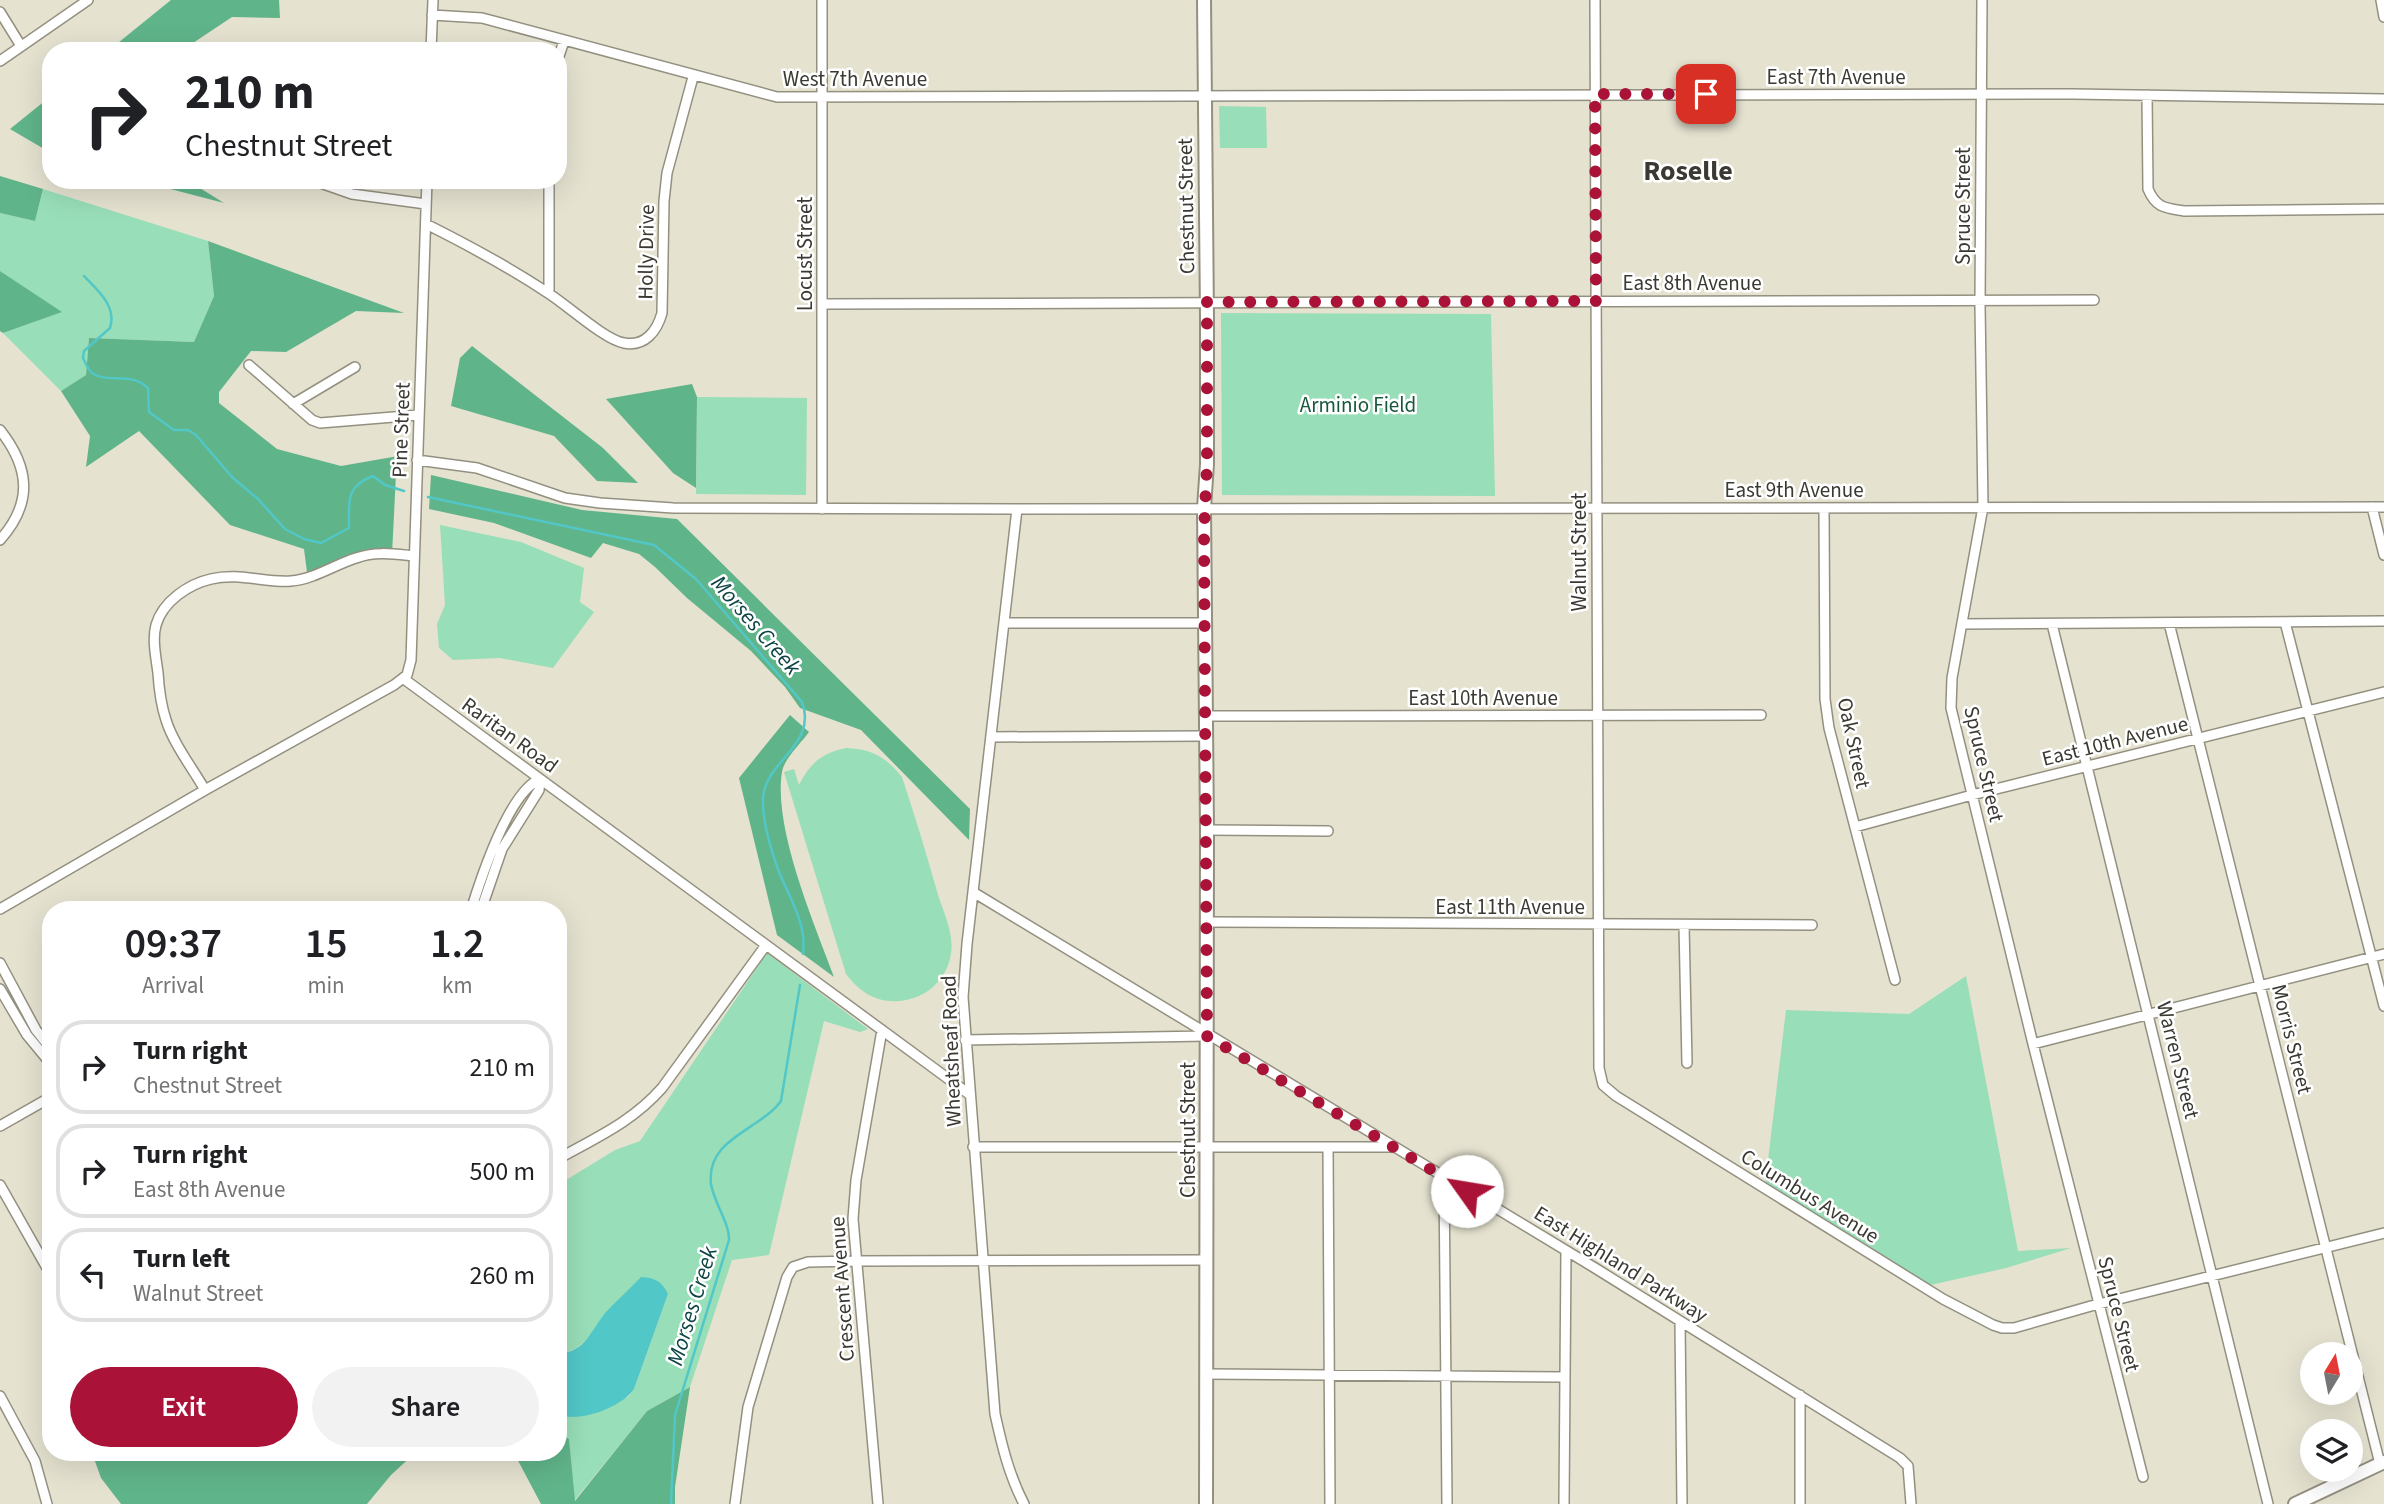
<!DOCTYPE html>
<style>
body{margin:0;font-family:"Source Sans 3",sans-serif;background:#f2f2f2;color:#202124;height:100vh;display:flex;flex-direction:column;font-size:26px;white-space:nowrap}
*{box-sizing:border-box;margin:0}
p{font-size:23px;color:#757577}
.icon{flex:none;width:38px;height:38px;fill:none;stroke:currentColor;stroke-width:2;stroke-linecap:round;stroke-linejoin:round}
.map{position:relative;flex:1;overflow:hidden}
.panel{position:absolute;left:42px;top:901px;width:525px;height:560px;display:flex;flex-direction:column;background:#fff;border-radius:28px;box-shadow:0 7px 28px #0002}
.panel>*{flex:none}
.hud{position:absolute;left:42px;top:42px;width:525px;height:147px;border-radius:28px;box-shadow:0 7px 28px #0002;background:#fff;color:#202124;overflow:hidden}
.needle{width:46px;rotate:10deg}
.fabs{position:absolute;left:2300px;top:1342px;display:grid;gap:14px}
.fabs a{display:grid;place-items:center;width:63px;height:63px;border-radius:50%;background:#fff;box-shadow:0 7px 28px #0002;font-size:35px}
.pin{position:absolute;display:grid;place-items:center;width:60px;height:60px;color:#fff;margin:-30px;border-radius:14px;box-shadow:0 4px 10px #0006}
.me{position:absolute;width:77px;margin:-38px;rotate:302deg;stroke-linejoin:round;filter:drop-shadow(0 0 5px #0008)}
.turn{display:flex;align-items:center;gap:24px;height:147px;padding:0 28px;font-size:32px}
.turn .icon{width:91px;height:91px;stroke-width:2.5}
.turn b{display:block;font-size:49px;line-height:60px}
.eta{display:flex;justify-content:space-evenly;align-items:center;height:119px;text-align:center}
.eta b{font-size:42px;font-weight:600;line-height:49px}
.primary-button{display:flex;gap:14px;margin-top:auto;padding:14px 28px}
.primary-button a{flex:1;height:80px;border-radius:42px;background:#aa1337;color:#fff;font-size:28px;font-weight:600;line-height:80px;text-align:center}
.primary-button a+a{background:#f2f2f2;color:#202124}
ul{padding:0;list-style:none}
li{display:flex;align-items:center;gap:21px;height:94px;margin:0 14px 10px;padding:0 14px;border:4px solid #e0e0e0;border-radius:28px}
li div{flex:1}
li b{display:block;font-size:26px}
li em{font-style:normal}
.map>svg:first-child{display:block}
</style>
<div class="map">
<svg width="2384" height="1504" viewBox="0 0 2384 1504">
<rect width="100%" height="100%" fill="#e5e2d0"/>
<path fill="#98deb8" d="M1219,106L1266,107L1267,148H1220Z
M43,189L208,241L214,296L194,342L89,338L86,375L61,391L3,333L61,312L0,271V213L35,221Z
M1221,313L1491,314L1495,496L1222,495Z
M697,397L807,398L806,495L696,494Z
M440,525L521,542L584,568L580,602L594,612L553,668L500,658L453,660L439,648L437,624L445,605Z
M846,748C872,749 886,757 902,777C915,816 927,856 938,895C944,913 954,934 951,953C948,977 929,996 906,1000C880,1005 861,994 846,974L784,772L794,769L799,785C810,763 822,753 846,748Z
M767,953L868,1029L860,1032L824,1021L769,1255L732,1260L690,1387L647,1411L574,1501L569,1439L558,1431V1414L563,1417L628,1397L634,1389L668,1294L605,1314C593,1333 582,1351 558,1354V1185L615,1150L640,1141Z
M1966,976L2018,1251L2071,1248L2006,1268L1926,1286L1765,1185L1786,1010L1909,1014Z"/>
<path fill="#60b48a" d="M171,0H279L280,18L232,17L181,51H108Z
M51,96V153L10,129Z
M0,176L43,189L35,221L0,213Z
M136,180H187L224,203Z
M208,241L404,313L356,311L286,352L251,351L219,392V403L277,449L341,466L404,455L396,474L392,555L370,554L308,580L304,549L230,525L139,431L86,467L90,436L61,391L86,375L89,338L194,342L214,296Z
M0,271L62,312L3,333L0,331Z
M472,346L603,448L638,483L597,481L554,436L451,406L460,358Z
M692,384L697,397L696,488L673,473L606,399Z
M431,475L582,510L677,519L970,809L969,840L861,730L800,708L785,687L751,651L687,598L655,567L639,554L603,543L591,558L494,523L429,509Z
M790,715L809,732C801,743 784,759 782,772C773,828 814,923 834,977L777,935L739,778Z
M690,1387L675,1487V1504H541L514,1453L558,1452V1431L569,1439L575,1501L647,1411Z
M92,1453V1452L415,1453L391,1475L367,1504H121L101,1478Z"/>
<path fill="#52c7c7" d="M641,1277C655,1278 662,1281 668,1294L634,1389C622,1407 578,1424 558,1414V1354C587,1351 590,1331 606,1312C617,1300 630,1289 641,1277Z"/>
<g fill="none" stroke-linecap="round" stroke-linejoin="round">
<path stroke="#52c7c7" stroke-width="2.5" d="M84,276C98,291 117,306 110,328L84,351L83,358C85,362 88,370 92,373C108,384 130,371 148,388L149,412L174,430H188L196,435L232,477L258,499L285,529L304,539L321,543L349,528C349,503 345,486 373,476L385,485L404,491
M428,497L654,545L696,579L802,702C818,745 765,761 763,798C762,821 771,850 779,872C790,899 807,924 803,954
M671,1504L675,1415L729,1240C730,1224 714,1203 711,1184C706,1138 759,1131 781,1101L800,985"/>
<g stroke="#949080" stroke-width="12">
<path id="street" d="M1595,0L1599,1068L1603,1085L1616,1096L1943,1299L1993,1325L2002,1328H2014L2091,1306L2384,1233
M1982,0L1980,305L1983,507L1952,678L1951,708L2033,1044L2143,1477
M2381,0L2384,17
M0,12L21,46
M432,15L482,18L777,97L2073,94L2384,99
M431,51L433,0
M558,59L564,41
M0,61L88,0
M2147,95L2148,189C2156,208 2165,208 2184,211L2384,209
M312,180L352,194L426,204
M549,180V293
M426,224C468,245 509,267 548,293C567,305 605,340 624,343C645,347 657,331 662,313L664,201L667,173L693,77
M822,304L2094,300
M249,365L312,420L320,423L418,415
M293,404L355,367
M0,430C30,468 33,503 0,540
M417,460L477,468L565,498L600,503L673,508L1017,509L2384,507
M2372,507L2384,555
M1824,508L1825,699L1829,728L1895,980
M822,509V0
M1017,509L967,944L963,997L995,1414C1002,1446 1009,1475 1024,1504
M2285,622L2384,1006
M1004,623H1205
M2169,623L2380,1464
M1962,624L2384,621
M2052,624L2268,1504
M404,679L969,1094
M1205,716L1761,715
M991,737L1205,736
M205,790C193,769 173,743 166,720C161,705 159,689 158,673C156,657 152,640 156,625C163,601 189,584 211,579C239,572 264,583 291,581C314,579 334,565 356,558C376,551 394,554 414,556
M1855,827L1972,795L2384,692
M1207,830L1328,831
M973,892L1595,1268L1900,1458L1908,1466L1911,1504
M0,909L205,790L394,685L407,675L411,660L427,180
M471,910C481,878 509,792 540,779
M481,910L502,849L539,790L540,779
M1207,922L1812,925
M1684,925L1687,1063
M0,963L36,1030L51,1049
M0,989L27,1035L51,1064
M965,1040L1207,1036
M2033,1044L2384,954
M0,1126L51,1097
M973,1147H1394
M1328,1147L1330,1504
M558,1159C597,1137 632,1122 662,1088L766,945
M1444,1177L1447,1504
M0,1185L51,1275
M1680,1321L1682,1504
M1206,1374L1565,1377
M1800,1395V1504
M0,1396L35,1461L47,1504
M735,1504L748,1407L787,1277L793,1267L808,1262L856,1261L1207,1260
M878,1504L853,1219L856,1180L882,1030
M1564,1504L1566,1251"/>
</g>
<g stroke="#949080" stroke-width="16">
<path id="secondary" d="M1204,0L1207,318V464L1204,508L1207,830L1206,1504
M2295,1504L2384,1462"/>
</g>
<use href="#street" stroke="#fff" stroke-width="9"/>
<use href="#secondary" stroke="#fff" stroke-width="12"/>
</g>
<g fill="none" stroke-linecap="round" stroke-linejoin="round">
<path stroke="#aa1337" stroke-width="12" stroke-dasharray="0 21.6" d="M1467,1191L1207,1036L1204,531L1207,464V302L1596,301L1595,94H1706"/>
</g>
<g text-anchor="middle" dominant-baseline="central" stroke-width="5" stroke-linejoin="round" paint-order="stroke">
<g font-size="21" fill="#3a3932" stroke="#fff">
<text x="1836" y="77">East 7th Avenue</text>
<text x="855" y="79">West 7th Avenue</text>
<text transform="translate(1186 206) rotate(-91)">Chestnut Street</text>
<text transform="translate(1963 206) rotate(-90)">Spruce Street</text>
<text transform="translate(646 252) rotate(-89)">Holly Drive</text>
<text transform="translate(805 254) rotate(-90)">Locust Street</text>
<text x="1692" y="283">East 8th Avenue</text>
<text transform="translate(401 430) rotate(-88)">Pine Street</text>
<text x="1794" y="490">East 9th Avenue</text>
<text transform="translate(1579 552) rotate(-90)">Walnut Street</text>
<text x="1483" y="698">East 10th Avenue</text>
<text transform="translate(510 735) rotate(36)">Raritan Road</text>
<text transform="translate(2115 741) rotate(-14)">East 10th Avenue</text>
<text transform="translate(1854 743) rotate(78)">Oak Street</text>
<text transform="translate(1984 764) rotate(77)">Spruce Street</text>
<text x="1510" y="907">East 11th Avenue</text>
<text transform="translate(2292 1039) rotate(76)">Morris Street</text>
<text transform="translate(951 1051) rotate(-92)">Wheatsheaf Road</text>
<text transform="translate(2178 1060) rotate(76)">Warren Street</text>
<text transform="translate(1188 1130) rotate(-90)">Chestnut Street</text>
<text transform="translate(1810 1196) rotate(32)">Columbus Avenue</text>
<text transform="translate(1621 1264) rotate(32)">East Highland Parkway</text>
<text transform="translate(842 1289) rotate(-94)">Crescent Avenue</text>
<text transform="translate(2119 1314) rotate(76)">Spruce Street</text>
</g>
<g font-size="21" fill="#17583b" stroke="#fff">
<text x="1358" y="405">Arminio Field</text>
</g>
<g font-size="23" font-style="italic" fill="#0d4343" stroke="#fff">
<text transform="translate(756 625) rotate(49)">Morses Creek</text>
<text transform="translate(692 1306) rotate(-73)">Morses Creek</text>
</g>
<g font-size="28" font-weight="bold" fill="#3a3932" stroke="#fff">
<text x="1688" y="171">Roselle</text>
</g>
</g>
</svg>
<div class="fabs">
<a><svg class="needle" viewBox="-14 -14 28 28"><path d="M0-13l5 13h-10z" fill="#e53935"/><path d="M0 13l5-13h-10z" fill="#757577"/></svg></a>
<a><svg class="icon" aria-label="layers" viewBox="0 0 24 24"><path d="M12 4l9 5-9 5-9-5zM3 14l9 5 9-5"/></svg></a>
</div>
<div class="pin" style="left:1706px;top:94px;background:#d93025"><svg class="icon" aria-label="arrive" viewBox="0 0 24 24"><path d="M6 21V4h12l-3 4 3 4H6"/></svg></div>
<svg class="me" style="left:1467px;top:1191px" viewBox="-20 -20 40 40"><circle r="19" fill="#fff"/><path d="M0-13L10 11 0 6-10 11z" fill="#aa1337"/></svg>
<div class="hud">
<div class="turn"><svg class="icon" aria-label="right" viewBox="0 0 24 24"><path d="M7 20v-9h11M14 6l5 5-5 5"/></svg><div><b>210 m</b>Chestnut Street</div></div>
</div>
<section class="panel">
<div class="eta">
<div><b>09:37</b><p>Arrival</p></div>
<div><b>15</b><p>min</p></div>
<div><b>1.2</b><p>km</p></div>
</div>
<ul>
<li><svg class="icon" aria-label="right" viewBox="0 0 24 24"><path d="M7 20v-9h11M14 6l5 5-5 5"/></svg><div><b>Turn right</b><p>Chestnut Street</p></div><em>210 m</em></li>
<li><svg class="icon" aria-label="right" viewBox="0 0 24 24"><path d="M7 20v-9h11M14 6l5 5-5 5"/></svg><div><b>Turn right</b><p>East 8th Avenue</p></div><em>500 m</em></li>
<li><svg class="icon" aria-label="left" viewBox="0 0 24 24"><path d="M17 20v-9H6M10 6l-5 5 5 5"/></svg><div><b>Turn left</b><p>Walnut Street</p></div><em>260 m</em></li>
</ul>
<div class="primary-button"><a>Exit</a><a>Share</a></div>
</section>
</div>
